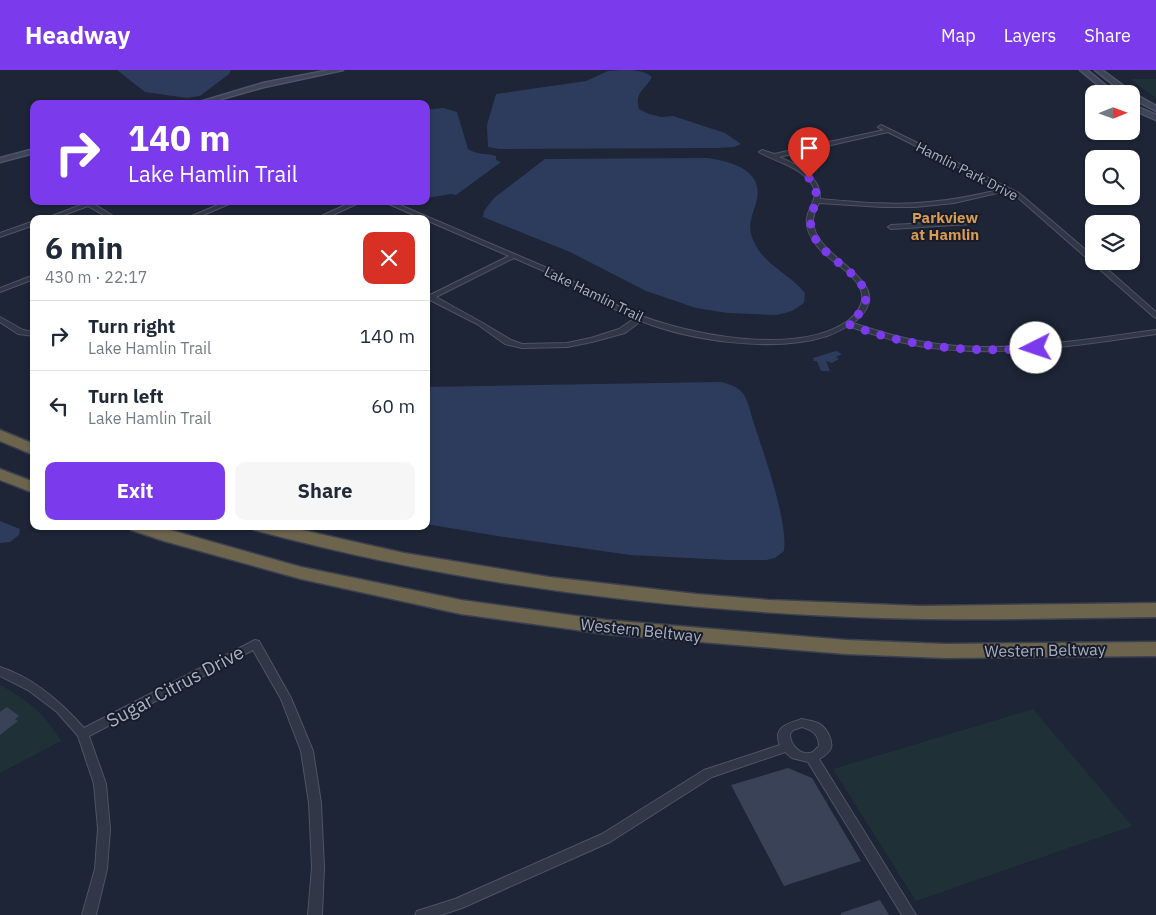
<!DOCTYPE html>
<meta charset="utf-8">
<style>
body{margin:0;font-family:"IBM Plex Sans",sans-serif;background:#f6f6f7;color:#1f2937;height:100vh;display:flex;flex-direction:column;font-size:19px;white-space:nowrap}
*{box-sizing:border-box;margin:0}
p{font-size:16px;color:#747a83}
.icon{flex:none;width:28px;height:28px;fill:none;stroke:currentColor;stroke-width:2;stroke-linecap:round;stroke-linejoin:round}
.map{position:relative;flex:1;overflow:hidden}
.drawer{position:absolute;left:30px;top:145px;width:400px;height:315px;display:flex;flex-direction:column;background:#fff;border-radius:10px;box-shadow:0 1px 4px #0004}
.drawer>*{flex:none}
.top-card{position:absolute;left:30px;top:30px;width:400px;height:105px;border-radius:10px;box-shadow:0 1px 4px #0004;background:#7c3aed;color:#fff;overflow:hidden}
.needle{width:32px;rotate:89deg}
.fabs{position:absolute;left:1085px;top:15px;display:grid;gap:10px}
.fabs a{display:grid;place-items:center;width:55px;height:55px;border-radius:10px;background:#fff;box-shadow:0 1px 4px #0004;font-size:25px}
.pin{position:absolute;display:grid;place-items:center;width:42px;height:42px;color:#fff;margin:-51px -21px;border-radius:50% 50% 50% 0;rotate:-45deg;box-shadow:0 0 5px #0007}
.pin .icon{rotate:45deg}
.me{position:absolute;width:55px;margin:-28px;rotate:266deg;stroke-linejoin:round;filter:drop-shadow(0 0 4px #0008)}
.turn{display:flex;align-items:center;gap:18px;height:105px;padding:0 15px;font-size:22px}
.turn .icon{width:65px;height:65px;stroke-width:2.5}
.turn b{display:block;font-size:35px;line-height:42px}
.round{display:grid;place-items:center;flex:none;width:52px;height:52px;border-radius:10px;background:#f6f6f7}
.summary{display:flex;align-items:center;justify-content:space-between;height:85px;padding:0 15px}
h1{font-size:30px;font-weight:700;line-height:38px}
.button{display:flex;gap:10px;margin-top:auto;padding:10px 15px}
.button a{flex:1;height:58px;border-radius:10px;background:#7c3aed;color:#fff;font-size:20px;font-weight:700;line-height:58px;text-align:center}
.button a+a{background:#f6f6f7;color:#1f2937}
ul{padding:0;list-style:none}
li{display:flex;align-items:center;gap:15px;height:70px;padding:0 15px;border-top:1px solid #e0e1e3}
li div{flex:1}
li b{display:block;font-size:19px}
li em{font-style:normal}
header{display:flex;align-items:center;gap:30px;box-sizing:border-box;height:70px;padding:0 25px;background:#7c3aed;color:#fff}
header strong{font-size:24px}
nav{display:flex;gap:28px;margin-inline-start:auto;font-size:18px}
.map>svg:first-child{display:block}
</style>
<header>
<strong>Headway</strong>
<nav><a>Map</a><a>Layers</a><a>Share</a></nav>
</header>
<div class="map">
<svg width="1156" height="845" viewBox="0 0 1156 845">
<rect width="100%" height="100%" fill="#1d2536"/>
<path fill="#1f3137" d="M1130,9H1156V28Z
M0,615C27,629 46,645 61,671L0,703Z
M1033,639L1132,756L916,831L833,699Z"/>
<path fill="#2d3c5c" d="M117,0H231L229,4L200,26L187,28L145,22Z
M621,0C631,0 645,0 652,7C645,20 634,22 639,39L649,44L661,47L673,46L725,63L741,74L734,77L717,78L499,79L488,77L487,55L496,24L586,11L608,1Z
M443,38L457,42L468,79C477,85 487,83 496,86V90L501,92L456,125L451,124L426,128V40Z
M707,88C729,91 763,99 757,129C753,147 745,154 755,174C766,196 791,205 805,223L804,233L792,241L777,245L728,243L696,238L646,221L570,182L483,147L484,141L494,128L545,89Z
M836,281L842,284L836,287L839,289L832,293L826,291L830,301H821L817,291H814L813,288Z
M721,312C729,314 740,317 744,325C749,333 751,345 754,354C764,384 788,451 784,481L775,488L766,490H727L630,485L504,467L426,454V317Z
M0,451L20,459L19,465L10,472L0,473Z"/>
<path fill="#394257" d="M7,637L19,646L15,649L18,651L0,665V642Z
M788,698L812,708L861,791L784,816L731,715Z
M880,830L889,845H841V843Z"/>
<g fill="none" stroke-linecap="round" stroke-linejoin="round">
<g stroke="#4e5465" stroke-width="2">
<path id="minor" d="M881,55L1019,123L1094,187V191H1098L1156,242V248L1154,247L1015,125L1006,121L954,133L915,137H882L819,133C816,139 813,144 813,151C813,191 906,212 853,253C877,261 899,268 924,272C1000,285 1080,270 1156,260V264C1080,275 1002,288 925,277C899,273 874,265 848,256C841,260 834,264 827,266C775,283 691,271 641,251L625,263L592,272L567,277L522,278L505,274L477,254L430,230L426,231V223L430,225L509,186L426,150V149H423L382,131H391L400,135L545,197C574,210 600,229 629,241C682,264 798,288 849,250C859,242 866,230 860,218C851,199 829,192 817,176C811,168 805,158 807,148C810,131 824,125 806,107C792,94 774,91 759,82L762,80L774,84L884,60L878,57ZM888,62L1002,119C978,125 954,130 929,132C893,136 856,132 820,129C821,106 798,95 779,87ZM514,188L560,208L606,235L635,248L619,259L591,268L567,273L522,274L511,270L481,252L436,227Z
M91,131H100L94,134L118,149H110L88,136L53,149H44Z
M227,131H236L194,149H185Z
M354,131H363L324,149H315Z
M34,151V155L0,167V163Z
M968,151L971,153L970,154L891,159L888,157L891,155Z
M34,205V209L0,222V218Z
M0,247L23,260L34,262V266L18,264L0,252Z
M255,570L259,571L291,628L313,681L321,733L324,797L322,845H308L312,797L309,733L301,681L281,629L253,580L89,666L106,714L110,759L107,799L96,845H82L95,799L98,759L94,714L78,666L57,642L28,620L0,606V597C34,608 61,632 84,658Z
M802,649C807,650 813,651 818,653C826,657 833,669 831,678C829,683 823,687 819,689L916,845H902L808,692L792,688L785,682L712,707L610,772L462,838L441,845H415L417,841L455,829L602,764L704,700L780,675C772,657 789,653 802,649ZM802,657C812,660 819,664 819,676C817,678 815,680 813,682C801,687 790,675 790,664L793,660Z"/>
</g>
<g stroke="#4e5465" stroke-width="3">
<path id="secondary" d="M330,0H343L264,17L204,34H193L263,13Z
M1080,0H1087L1116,24H1109Z
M1095,0H1102L1133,23L1156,36V41L1131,28V24H1125Z
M1131,34L1156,45V50L1131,39Z
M34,79V83L0,92V88Z"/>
</g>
<g stroke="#3c4150" stroke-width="3">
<path id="motorway" d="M0,360L34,374V385L0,371Z
M0,399L34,412V423L0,410Z
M129,456H156L301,497L461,530L606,550L846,570L945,574L1156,572V586L945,588L846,584L606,564L461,544L301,509L164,471L131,460Z
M252,456H284L404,483L549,507L696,524L769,530L921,536L1156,533V547C1065,548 973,551 882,548C671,541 458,515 254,460Z"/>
</g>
<use href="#minor" fill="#313746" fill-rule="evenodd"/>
<use href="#secondary" fill="#3e455a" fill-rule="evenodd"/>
<use href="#motorway" fill="#6d644d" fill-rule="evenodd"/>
</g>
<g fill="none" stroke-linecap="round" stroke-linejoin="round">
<path stroke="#7c3aed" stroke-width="9" stroke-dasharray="0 16.2" d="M809,108C828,130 802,143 814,166C829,198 898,215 848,254C908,278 973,283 1036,278"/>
</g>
<g text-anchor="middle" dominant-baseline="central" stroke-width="4" stroke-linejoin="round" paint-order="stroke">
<g font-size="14" fill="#aab1c4" stroke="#171c2a">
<text transform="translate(967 101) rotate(27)">Hamlin Park Drive</text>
<text transform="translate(594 224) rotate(26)">Lake Hamlin Trail</text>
</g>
<g font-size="15" font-weight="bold" fill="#d89b51" stroke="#171c2a">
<text x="945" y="147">Parkview<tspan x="945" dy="17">at Hamlin</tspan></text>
</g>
<g font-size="16" fill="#aab1c4" stroke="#171c2a">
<text transform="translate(641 560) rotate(6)">Western Beltway</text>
<text transform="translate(1045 580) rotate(-1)">Western Beltway</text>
</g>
<g font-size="19" fill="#aab1c4" stroke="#171c2a">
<text transform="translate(175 616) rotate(-28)">Sugar Citrus Drive</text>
</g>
</g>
</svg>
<div class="fabs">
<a><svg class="needle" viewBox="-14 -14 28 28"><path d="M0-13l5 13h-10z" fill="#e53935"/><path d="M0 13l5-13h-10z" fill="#747a83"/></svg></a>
<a><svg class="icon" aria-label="search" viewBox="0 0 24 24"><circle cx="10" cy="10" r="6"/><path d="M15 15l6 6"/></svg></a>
<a><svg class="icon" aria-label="layers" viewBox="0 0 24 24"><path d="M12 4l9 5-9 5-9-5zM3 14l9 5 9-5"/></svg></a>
</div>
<div class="pin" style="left:809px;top:108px;background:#d93025"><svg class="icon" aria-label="arrive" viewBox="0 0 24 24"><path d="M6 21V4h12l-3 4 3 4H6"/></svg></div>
<svg class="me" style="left:1036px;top:278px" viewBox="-20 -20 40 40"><circle r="19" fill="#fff"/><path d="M0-13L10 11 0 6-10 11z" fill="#7c3aed"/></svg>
<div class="top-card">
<div class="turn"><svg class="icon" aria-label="right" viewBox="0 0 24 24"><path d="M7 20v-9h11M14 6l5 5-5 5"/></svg><div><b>140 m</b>Lake Hamlin Trail</div></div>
</div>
<section class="drawer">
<div class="summary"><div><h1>6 min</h1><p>430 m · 22:17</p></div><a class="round" style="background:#d93025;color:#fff"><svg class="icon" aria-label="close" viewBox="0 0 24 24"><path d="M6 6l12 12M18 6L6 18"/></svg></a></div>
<ul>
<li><svg class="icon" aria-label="right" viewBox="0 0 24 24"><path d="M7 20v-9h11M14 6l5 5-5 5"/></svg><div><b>Turn right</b><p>Lake Hamlin Trail</p></div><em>140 m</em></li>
<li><svg class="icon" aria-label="left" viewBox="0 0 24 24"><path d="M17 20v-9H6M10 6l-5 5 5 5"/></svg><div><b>Turn left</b><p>Lake Hamlin Trail</p></div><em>60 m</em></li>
</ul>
<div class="button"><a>Exit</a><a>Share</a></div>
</section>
</div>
